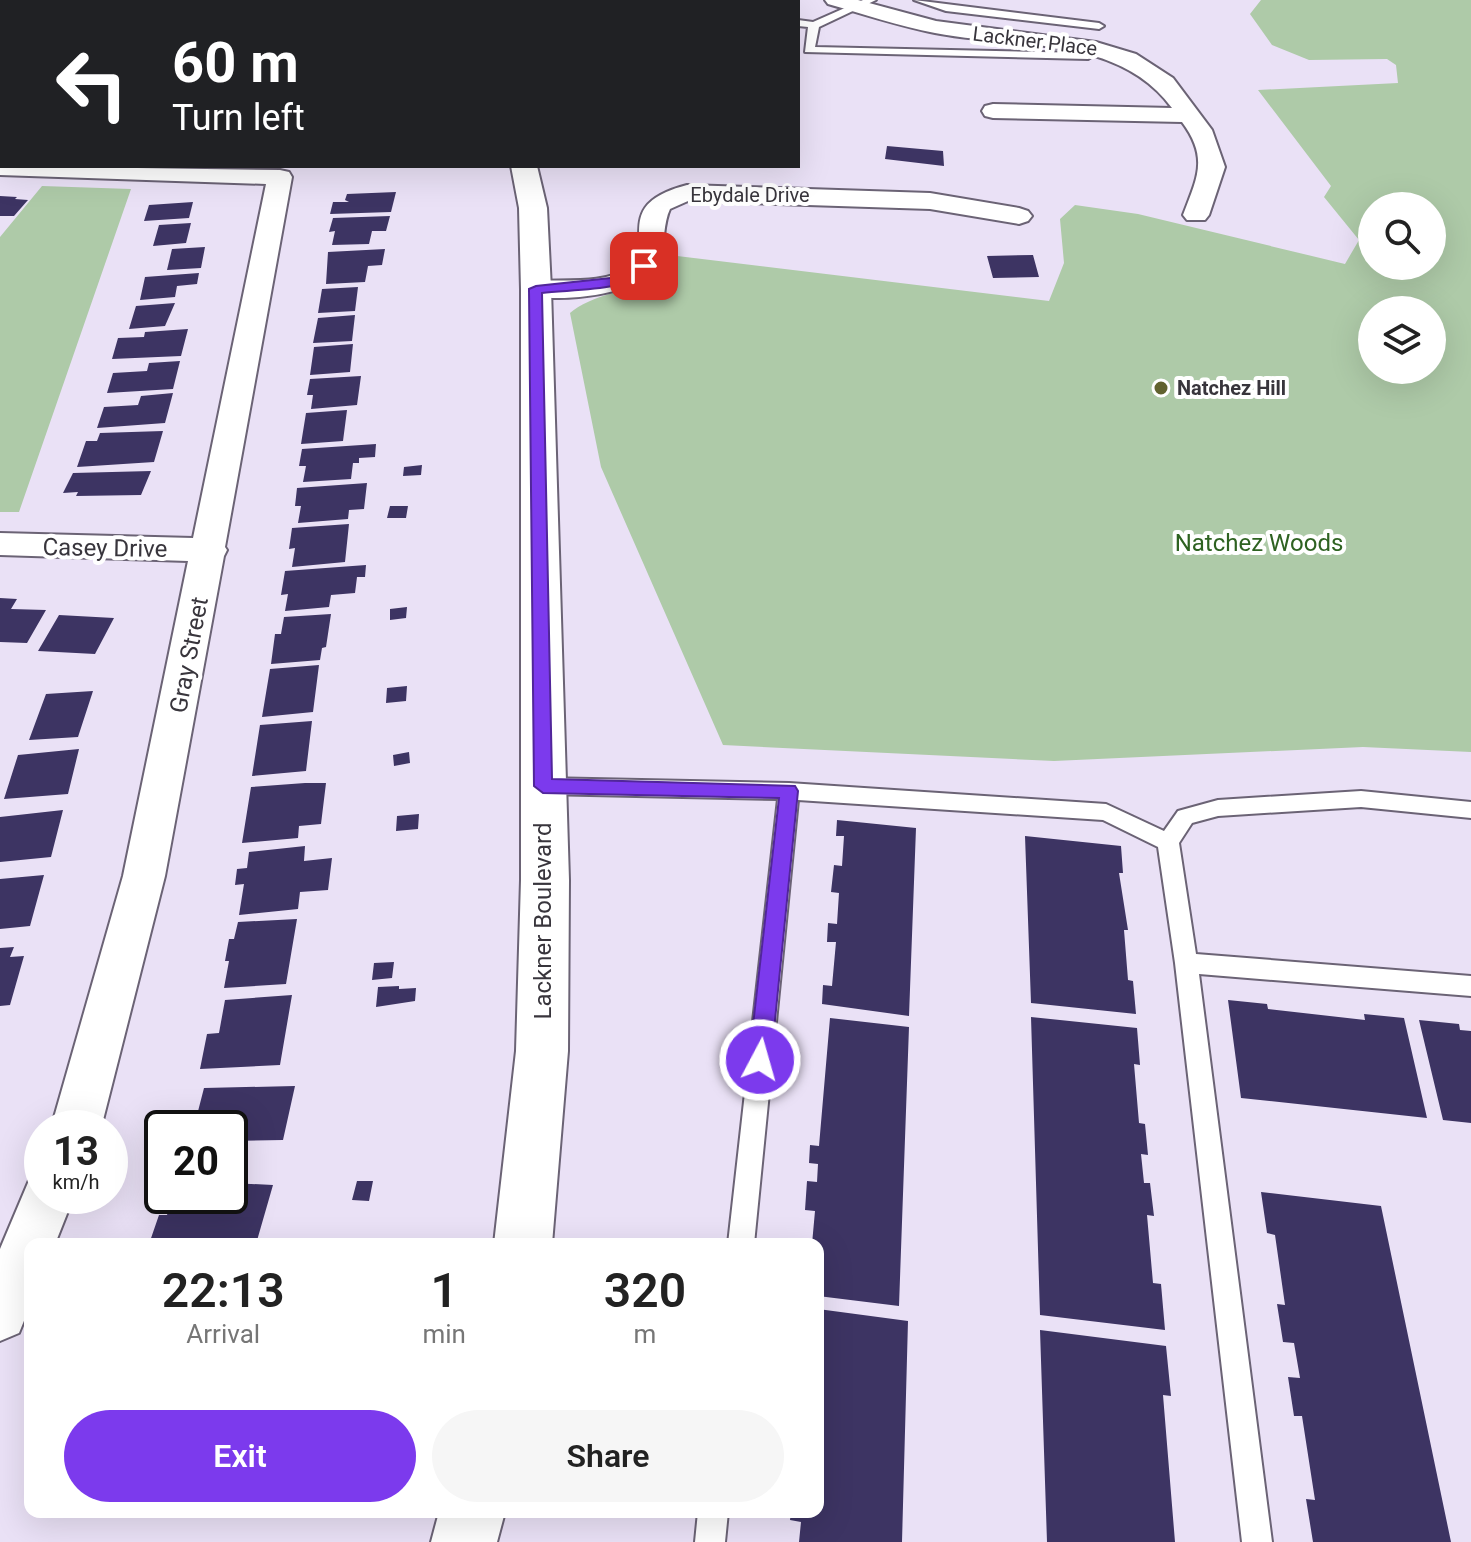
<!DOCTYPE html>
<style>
body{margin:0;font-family:Roboto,sans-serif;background:#f6f6f6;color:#222;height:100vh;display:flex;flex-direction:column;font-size:30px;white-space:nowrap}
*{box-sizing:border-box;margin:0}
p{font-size:26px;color:#767676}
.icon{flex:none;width:44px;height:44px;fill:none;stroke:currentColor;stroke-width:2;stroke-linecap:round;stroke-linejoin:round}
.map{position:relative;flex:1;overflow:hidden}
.drawer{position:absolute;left:24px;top:1238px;width:800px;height:280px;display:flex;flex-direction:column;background:#fff;border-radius:16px;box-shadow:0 8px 32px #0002}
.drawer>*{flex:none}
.hud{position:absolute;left:0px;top:0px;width:800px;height:168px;box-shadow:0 8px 32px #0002;background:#202124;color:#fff;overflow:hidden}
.tools{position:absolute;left:1358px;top:192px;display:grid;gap:16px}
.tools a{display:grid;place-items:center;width:88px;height:88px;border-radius:50%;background:#fff;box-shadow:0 8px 32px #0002;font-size:40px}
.speed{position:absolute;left:24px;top:1110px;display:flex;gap:16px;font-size:40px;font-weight:700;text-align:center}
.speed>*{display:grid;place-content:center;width:104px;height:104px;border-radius:50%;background:#fff;box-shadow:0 8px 32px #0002;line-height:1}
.speed small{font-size:20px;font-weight:400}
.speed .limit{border:4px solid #111;border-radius:12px;background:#fff;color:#111}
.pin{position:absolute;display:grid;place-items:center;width:68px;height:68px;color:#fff;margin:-34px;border-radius:16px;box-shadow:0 4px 12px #0006}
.me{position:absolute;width:88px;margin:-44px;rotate:6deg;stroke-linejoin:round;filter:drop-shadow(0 0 6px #0008)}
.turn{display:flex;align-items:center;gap:28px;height:168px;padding:0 40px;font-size:36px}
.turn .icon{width:104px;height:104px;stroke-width:2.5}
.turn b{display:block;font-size:56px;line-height:68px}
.eta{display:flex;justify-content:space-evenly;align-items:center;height:136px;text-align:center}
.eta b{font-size:48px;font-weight:600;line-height:56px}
.button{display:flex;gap:16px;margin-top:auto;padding:16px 40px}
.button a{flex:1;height:92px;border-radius:48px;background:#7c3aed;color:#fff;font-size:32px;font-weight:600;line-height:92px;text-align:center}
.button a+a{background:#f6f6f6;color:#222}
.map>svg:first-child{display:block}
</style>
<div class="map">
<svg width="1471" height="1542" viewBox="0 0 1471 1542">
<rect width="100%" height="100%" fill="#eae1f6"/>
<path fill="#aecaa8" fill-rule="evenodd" d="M1261,0H1471V752L1363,747L1054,761L723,745L601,467L570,313C589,296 634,288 660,278L669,255L1049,301L1064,263L1060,219L1075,205L1138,214L1345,264L1359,240L1324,197L1331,186L1258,90L1398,83L1396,65L1387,59L1309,60L1272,45L1250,14ZM1432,206V266H1372V206ZM1432,310V370H1372V310Z
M42,186L131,189L19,512H0V237Z"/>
<path fill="#3d3463" d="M887,146L943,151L944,166L885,159Z
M396,192L391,212L330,214L333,202H349L345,200L347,194Z
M0,196L17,197L15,199L28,200L14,216H0Z
M193,202L189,218L144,221L149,205Z
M390,216L386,231H372L369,244L332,245L335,231L329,232L333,218Z
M191,223L186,243L153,246L159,225Z
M205,247L201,268L167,270L172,249Z
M385,249L382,265L368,266L365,282L326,284L328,252Z
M1033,255L1039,277L993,278L987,256Z
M199,273L197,284L177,286L175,297L140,300L145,277Z
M358,287L355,311L318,313L322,289Z
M175,303L165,326L129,329L136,306Z
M355,315L352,341L313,343L318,318Z
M188,329L181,356L112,359L118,338L144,337L145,332Z
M353,344L350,372L310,375L314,347Z
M180,361L173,389L107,393L113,373L147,371L149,363Z
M361,376L357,405L311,409L313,395H307L310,379Z
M173,393L165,423L97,428L104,407L138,405L141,396Z
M347,410L343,441L301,444L306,413Z
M163,431L154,462L77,467L86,441H97L100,433Z
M376,444L375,457L359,458V463H353L351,479L303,482L306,466H299L302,449Z
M422,465L421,475L403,476L404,467Z
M151,471L141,495L76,496L78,492L63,493L73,473Z
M367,483L364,509L349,510L348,519L298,523L301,506H295L297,488Z
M390,506H408L406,518H387Z
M349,524L345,562L292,567L295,548L289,549L292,528Z
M366,565L365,577H357L355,593L331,595L329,607L285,611L288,594L281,595L285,571Z
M0,598L17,599L11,609L46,610L27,643L0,642Z
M407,607L406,618L390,620V609Z
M331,614L326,647L322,648L320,660L271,664L275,634H281L284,617Z
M59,615L114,618L95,654L38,651Z
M319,665L313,712L262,717L270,669Z
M407,686L406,701L386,703L387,688Z
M93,691L78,737L29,740L46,694Z
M312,721L306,771L252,776L260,725Z
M79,749L68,794L4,799L18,755Z
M409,752L410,763L394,766L393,755Z
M305,783H326L321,824L299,826L298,838L242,843L251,787Z
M63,810L51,857L0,862V817Z
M419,814L418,829L396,831L397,816Z
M837,820L916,828L909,1016L822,1004L823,985L832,986L836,942H827L828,923L837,924L839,893L831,892L834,865L842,866L844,836H836Z
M1025,836L1121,846L1123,873H1119L1128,930H1124L1128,980L1133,981L1136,1014L1031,1003Z
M305,846L304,861L332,858L328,890L300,892L298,909L239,915L244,884L235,885L237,869L247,868L249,852Z
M44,875L30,926L0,929V879Z
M297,919L286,984L224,988L229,961H225L229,939H234L238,922Z
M14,947L10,957L24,956L10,1005L0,1006V948Z
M394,962L392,978L372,980L374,963Z
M399,986V989L416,988L415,1001L376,1007L378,987Z
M292,995L280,1065L200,1069L207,1034L219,1033L225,1000Z
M1228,1000L1267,1004L1268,1009L1365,1020L1364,1014L1404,1018L1427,1118L1241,1098Z
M1031,1017L1137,1028L1140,1065L1134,1064L1139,1123L1145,1124L1148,1155L1141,1154L1144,1183H1150L1154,1216L1147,1215L1153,1283L1161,1284L1165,1330L1040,1315Z
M830,1018L909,1027L899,1306L818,1296V1244H812L815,1211L805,1210L807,1181L817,1182L818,1164L809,1163L810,1145L819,1146Z
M1419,1020L1459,1024L1460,1030L1471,1031V1123L1443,1120Z
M295,1086L283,1140L230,1141V1128H185L187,1120L196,1119L204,1088Z
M357,1181H373L369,1201L352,1200Z
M230,1183L273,1185L256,1244H149L159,1215H167L173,1196H230Z
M1261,1192L1381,1206L1451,1542H1313L1306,1499L1315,1500L1302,1416H1294L1288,1377L1300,1378L1294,1343L1283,1342L1277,1304L1285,1305L1275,1235L1267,1233Z
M818,1309L908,1321L902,1542H799L801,1522L790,1520L791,1512H818Z
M1040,1330L1166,1346L1171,1396L1163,1395L1175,1542H1047Z"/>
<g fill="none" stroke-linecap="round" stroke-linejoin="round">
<g stroke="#6b6375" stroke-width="4">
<path id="service" d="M274,0H293L273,2Z
M334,0H345L346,2H335Z
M863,0H876L819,27L815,47L1088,53L1093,56L1088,59L805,52L808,27L798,26V20L813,22Z
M914,0L1099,23L1104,26L1099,29L946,11Z
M0,25H2V36H0Z
M0,48H2V54H0Z
M0,87H2V93H0Z
M543,778L789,783L1106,804L1164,831L1178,811L1218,800L1361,791L1471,802V818L1361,807L1218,816L1192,823L1179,843L1196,954L1471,976V996L1199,974L1272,1542H1242L1175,963L1158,847L1103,820L798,800L754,1244H728L778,799L543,794L536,792L533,786L536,780Z
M698,1512H728L725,1542H695Z"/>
</g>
<g stroke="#6b6375" stroke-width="4">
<path id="minor" d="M825,0H858L936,21L1096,42L1136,54L1173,78L1212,130L1225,167L1209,215L1205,220H1187L1183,215C1197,178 1209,158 1182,122L993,118L985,116L982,111L985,106L993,104L1172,108C1118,34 1015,49 935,33C899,26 863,14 828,4Z
M0,161L2,166L280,170L289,172L292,177L225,547L227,550L224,556L165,876L101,1128H51L123,876L188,561L0,555V533L193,538L266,184L0,175Z
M687,185L930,193L1019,208L1028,211L1032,216L1028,221L1019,224L930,209L688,201L670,209C662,226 666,246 658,263C644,296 558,303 526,295L522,289L526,283L536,281C562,279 606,285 628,267C657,243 610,205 687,185Z
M42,1173V1196H74L55,1244H30V1306L19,1333L0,1341V1249L30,1178Z"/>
</g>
<g stroke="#6b6375" stroke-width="4">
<path id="secondary" d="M419,0H442L443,2H420Z
M511,166H537L547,208L551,289L569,880L568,1051L552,1244H494L516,1051L521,880V289L519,208Z
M439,1512H505L497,1542H431Z"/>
</g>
<use href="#service" fill="#fff" fill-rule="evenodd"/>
<use href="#minor" fill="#fff" fill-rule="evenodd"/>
<use href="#secondary" fill="#fff" fill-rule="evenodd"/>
</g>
<path fill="#7c3aed" stroke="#51269a" stroke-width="2" d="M644,262L649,263V269C629,292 572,289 542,293L552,779L795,786L798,791L771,1060L768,1067L760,1070L753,1067L749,1060L779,798L543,793L534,786L529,289L536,286L620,277Z"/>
<circle fill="#61622f" stroke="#fff" stroke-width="3" cx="1161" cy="388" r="8"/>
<g text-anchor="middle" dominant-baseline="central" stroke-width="8" stroke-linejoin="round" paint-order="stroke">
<g font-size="20" fill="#38353c" stroke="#fff">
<text transform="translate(1035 41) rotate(7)">Lackner Place</text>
<text x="750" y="195">Ebydale Drive</text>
</g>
<g font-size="20" font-weight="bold" fill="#38353c" stroke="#fff" text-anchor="start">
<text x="1177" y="388">Natchez Hill</text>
</g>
<g font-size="24" fill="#2e6221" stroke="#fff">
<text x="1259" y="543">Natchez Woods</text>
</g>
<g font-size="24" fill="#38353c" stroke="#fff">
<text transform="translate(105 548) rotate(1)">Casey Drive</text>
<text transform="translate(189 655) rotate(-79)">Gray Street</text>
<text transform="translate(543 921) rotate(-90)">Lackner Boulevard</text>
</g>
</g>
</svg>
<div class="tools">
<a><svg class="icon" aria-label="search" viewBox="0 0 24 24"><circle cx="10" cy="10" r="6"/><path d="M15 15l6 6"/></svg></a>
<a><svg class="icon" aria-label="layers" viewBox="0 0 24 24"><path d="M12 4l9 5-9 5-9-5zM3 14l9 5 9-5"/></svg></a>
</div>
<div class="speed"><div>13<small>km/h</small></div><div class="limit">20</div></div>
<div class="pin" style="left:644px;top:266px;background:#d93025"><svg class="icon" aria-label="arrive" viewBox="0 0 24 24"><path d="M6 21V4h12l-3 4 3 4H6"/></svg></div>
<svg class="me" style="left:760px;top:1060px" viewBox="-20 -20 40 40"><circle r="17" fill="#7c3aed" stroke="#fff" stroke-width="3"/><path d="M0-11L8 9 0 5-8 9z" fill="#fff"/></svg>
<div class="hud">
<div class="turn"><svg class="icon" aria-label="left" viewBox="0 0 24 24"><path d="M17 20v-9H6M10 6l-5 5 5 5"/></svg><div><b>60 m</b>Turn left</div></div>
</div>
<section class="drawer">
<div class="eta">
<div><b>22:13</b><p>Arrival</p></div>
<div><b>1</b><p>min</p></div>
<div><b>320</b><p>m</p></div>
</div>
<div class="button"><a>Exit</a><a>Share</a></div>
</section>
</div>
